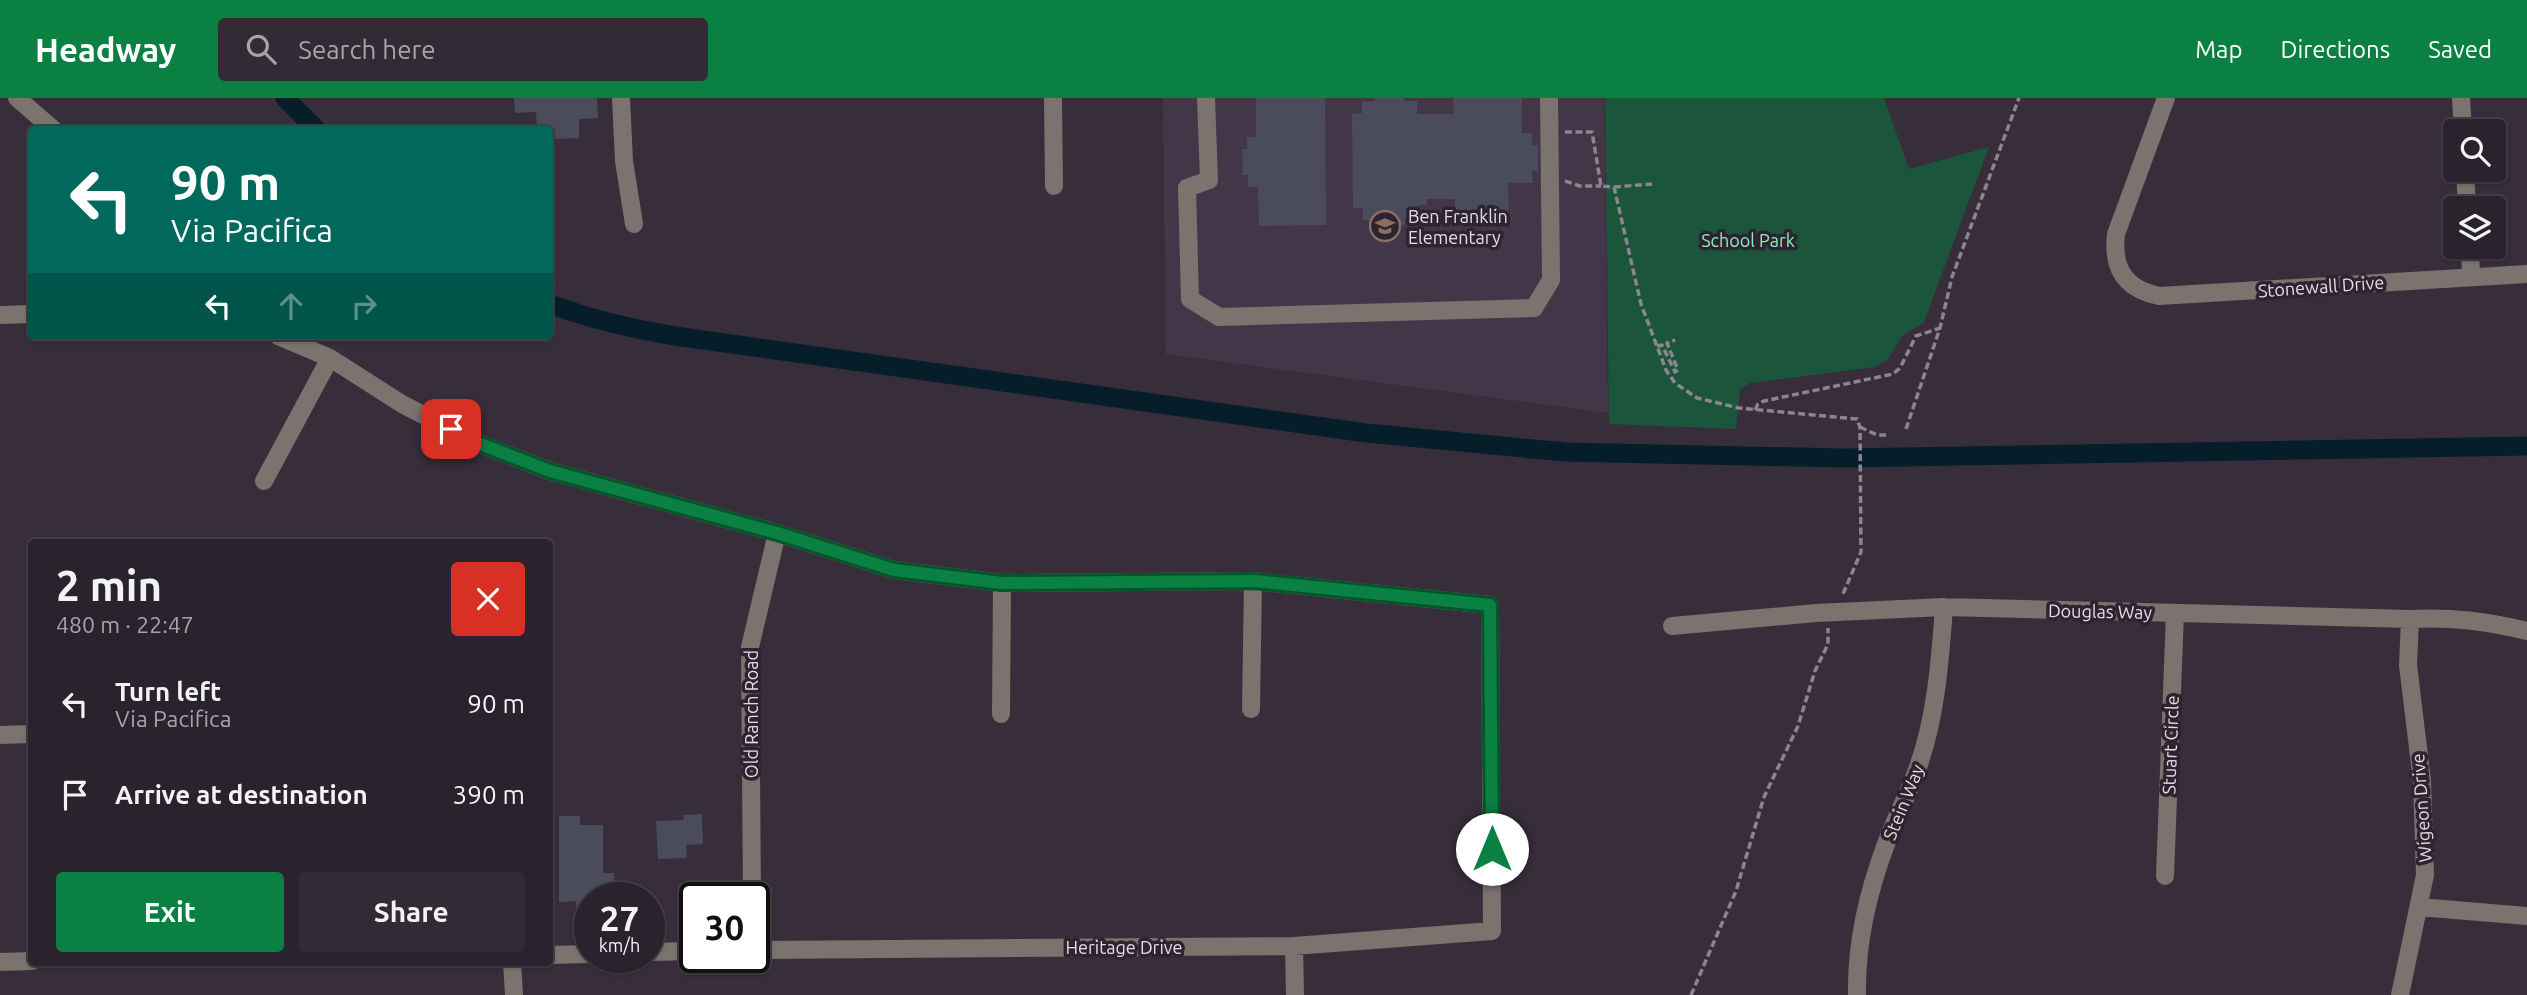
<!DOCTYPE html>
<meta charset="utf-8">
<style>
body{margin:0;font-family:Ubuntu,sans-serif;background:#322a34;color:#f1f3f6;height:100vh;display:flex;flex-direction:column;font-size:26px;white-space:nowrap}
*{box-sizing:border-box;margin:0}
p{font-size:23px;color:#a5a4a9}
.icon{flex:none;width:38px;height:38px;fill:none;stroke:currentColor;stroke-width:2;stroke-linecap:round;stroke-linejoin:round}
.map{position:relative;flex:1;overflow:hidden}
.details{position:absolute;left:28px;top:441px;width:525px;height:427px;display:flex;flex-direction:column;background:#2a222c;border-radius:7px;box-shadow:0 2px 5px #0004,0 0 0 2px #463f48}
.details>*{flex:none}
.guide{position:absolute;left:28px;top:28px;width:525px;height:214px;border-radius:7px;box-shadow:0 2px 5px #0004,0 0 0 2px #463f48;background:#00695c;color:#fff;overflow:hidden}
.fabs{position:absolute;left:2443px;top:21px;display:grid;gap:14px}
.fabs a{display:grid;place-items:center;width:63px;height:63px;border-radius:7px;background:#2a222c;box-shadow:0 2px 5px #0004,0 0 0 2px #463f48;font-size:35px}
.speed{position:absolute;left:574px;top:784px;display:flex;gap:14px;font-size:35px;font-weight:700;text-align:center}
.speed>*{display:grid;place-content:center;width:91px;height:91px;border-radius:50%;background:#2a222c;box-shadow:0 2px 5px #0004,0 0 0 2px #463f48;line-height:1}
.speed small{font-size:18px;font-weight:400}
.speed .limit{border:4px solid #111;border-radius:10px;background:#fff;color:#111}
.pin{position:absolute;display:grid;place-items:center;width:60px;height:60px;color:#fff;margin:-30px;border-radius:14px;box-shadow:0 4px 10px #0006}
.me{position:absolute;width:77px;margin:-38px;rotate:0deg;stroke-linejoin:round;filter:drop-shadow(0 0 5px #0008)}
.turn{display:flex;align-items:center;gap:24px;height:147px;padding:0 28px;font-size:32px}
.turn .icon{width:91px;height:91px;stroke-width:2.5}
.turn b{display:block;font-size:49px;line-height:60px}
.lanes{display:flex;align-items:center;height:66px;padding:0 28px;background:#0003;justify-content:center;gap:35px;direction:ltr}
.lanes .off{opacity:.35}
.round{display:grid;place-items:center;flex:none;width:74px;height:74px;border-radius:7px;background:#322a34}
.overview{display:flex;align-items:center;justify-content:space-between;height:119px;padding:0 28px}
h1{font-size:42px;font-weight:700;line-height:52px}
.action{display:flex;gap:14px;margin-top:auto;padding:14px 28px}
.action a{flex:1;height:80px;border-radius:7px;background:#0b8043;color:#fff;font-size:28px;font-weight:700;line-height:80px;text-align:center}
.action a+a{background:#322a34;color:#f1f3f6}
ul{padding:0;list-style:none}
li{display:flex;align-items:center;gap:21px;height:91px;padding:0 28px}
li div{flex:1}
li b{display:block;font-size:26px}
li em{font-style:normal}
header{display:flex;align-items:center;gap:42px;box-sizing:border-box;height:98px;padding:0 35px;background:#0b8043;color:#fff}
header strong{font-size:33px}
nav{display:flex;gap:38px;margin-inline-start:auto;font-size:24px}
.search{width:490px;height:63px;background:#322a34;display:flex;align-items:center;gap:18px;box-sizing:border-box;padding:0 24px;border-radius:7px;color:#a5a4a9;font-size:26px}
.map>svg:first-child{display:block}
</style>
<header>
<strong>Headway</strong>
<div class="search"><svg class="icon" aria-label="search" viewBox="0 0 24 24"><circle cx="10" cy="10" r="6"/><path d="M15 15l6 6"/></svg>Search here</div>
<nav><a>Map</a><a>Directions</a><a>Saved</a></nav>
</header>
<div class="map">
<svg width="2527" height="897" viewBox="0 0 2527 897">
<rect width="100%" height="100%" fill="#382e3b"/>
<path fill="#443649" d="M1163,0H1604L1608,315L1166,256Z"/>
<path fill="#1b553c" d="M1605,0H1884L1909,71L1989,49L1924,224L1902,238L1888,261L1875,269L1750,285L1740,291L1736,331L1609,326Z"/>
<g fill="none" stroke-linecap="round" stroke-linejoin="round">
<path stroke="#061e29" stroke-width="19" d="M285,0L317,32
M550,206C593,222 636,232 682,239L1366,335L1565,354L1843,360L2527,348"/>
</g>
<path fill="#4a4c5c" d="M514,0H597L598,20L579,21V40L550,41V32H537L536,14L515,15Z
M1256,0H1325L1326,127L1259,128L1258,89H1248V77H1243L1242,51H1247V39H1256Z
M1375,0H1404V3H1417V16H1454L1453,0H1522V35H1532V47H1538V73H1532L1533,85H1508L1509,127H1455V101H1427V107H1417V121L1405,120V127H1377V122H1363V110H1353L1352,16L1362,15V4L1375,3Z
M702,716L703,746L686,747L687,760L658,761L656,723L684,722L683,717Z
M559,718H580V727H603V775H614V798L590,800V845H577L576,803L559,804Z"/>
<g fill="none" stroke-linecap="round" stroke-linejoin="round">
<path stroke="#8c848f" stroke-width="3.5" stroke-dasharray="7 3.5" stroke-linecap="butt" d="M1565,34H1592L1601,88L1614,89L1641,206L1666,272L1675,285L1697,300L1739,310L1857,321L1860,329L1861,454L1843,496
M1565,83L1580,88H1601
M1614,89L1652,86
M1657,248L1662,247L1675,274L1678,272L1667,245L1675,242
M1755,312L1758,306L1764,303L1893,276L1900,270L1916,238L1940,230
M1860,329L1877,337H1886
M1906,331L1940,230L1952,179L2019,0
M1691,897L1736,793L1764,699L1798,628L1815,573L1828,546V530"/>
<path stroke="#7a736e" stroke-width="18" d="M17,0L54,32
M621,0L624,63L634,126
M1053,0L1054,88
M1206,0L1209,82L1187,90L1190,201L1219,219L1534,210L1551,182L1549,0
M2166,0L2116,136C2112,170 2125,191 2159,198L2527,176
M2461,0L2463,33
M2465,72L2467,110
M2470,149L2471,178
M0,217L32,216
M278,238L330,260L402,306L475,344L550,373L777,435L894,472L1002,485L1253,483L1490,507L1492,833L1294,848L754,852
M264,383L330,260
M1672,528L1816,515L1944,509L2410,521C2452,519 2486,523 2527,533
M1251,611L1253,483
M1001,616L1002,485
M0,637L32,636
M2165,778L2175,515
M752,800L750,549L777,435
M2419,809L2527,818
M1294,848L1295,897
M649,854L695,853
M550,857L590,856
M0,864L32,863
M512,864L514,897
M1857,897C1856,846 1868,794 1886,746C1895,721 1908,697 1917,672C1936,620 1940,564 1944,509
M2400,897L2425,777L2422,683L2408,567L2410,521"/>
</g>
<g fill="none" stroke-linecap="round" stroke-linejoin="round">
<g stroke="#07532c" stroke-width="18">
<path id="route" d="M451,331L475,344L550,373L777,435L894,472L1002,485L1254,483L1490,507L1492,751"/>
</g>
<use href="#route" stroke="#0b8043" stroke-width="12"/>
</g>
<defs>
<g id="school-ring" transform="scale(1.575)"><circle r="9.5" fill="#2e2431" stroke="#8d6e63" stroke-width="1.5"/><path d="M0-5L7-2L0 1L-7-2ZM-4 1L0 2.5L4 1V4Q0 6-4 4Z" fill="#8d6e63"/></g>
</defs>
<g fill-rule="evenodd">
<use href="#school-ring" x="1385" y="128"/>
</g>
<g text-anchor="middle" dominant-baseline="central" stroke-width="7" stroke-linejoin="round" paint-order="stroke">
<g font-size="18" fill="#e2dbe4" stroke="#2e2431" text-anchor="start">
<text x="1408" y="118">Ben Franklin<tspan x="1408" dy="21">Elementary</tspan></text>
</g>
<g font-size="18" fill="#86efbe" stroke="#2e2431">
<text x="1748" y="142">School Park</text>
</g>
<g font-size="18" fill="#e2dbe4" stroke="#2e2431">
<text transform="translate(2321 188) rotate(-4)">Stonewall Drive</text>
<text transform="translate(2100 513) rotate(1)">Douglas Way</text>
<text transform="translate(751 616) rotate(-90)">Old Ranch Road</text>
<text transform="translate(2170 647) rotate(-88)">Stuart Circle</text>
<text transform="translate(1903 704) rotate(-68)">Stein Way</text>
<text transform="translate(2421 710) rotate(-94)">Wigeon Drive</text>
<text x="1124" y="849">Heritage Drive</text>
</g>
</g>
</svg>
<div class="fabs">
<a><svg class="icon" aria-label="search" viewBox="0 0 24 24"><circle cx="10" cy="10" r="6"/><path d="M15 15l6 6"/></svg></a>
<a><svg class="icon" aria-label="layers" viewBox="0 0 24 24"><path d="M12 4l9 5-9 5-9-5zM3 14l9 5 9-5"/></svg></a>
</div>
<div class="speed"><div>27<small>km/h</small></div><div class="limit">30</div></div>
<div class="pin" style="left:451px;top:331px;background:#d93025"><svg class="icon" aria-label="arrive" viewBox="0 0 24 24"><path d="M6 21V4h12l-3 4 3 4H6"/></svg></div>
<svg class="me" style="left:1492px;top:751px" viewBox="-20 -20 40 40"><circle r="19" fill="#fff"/><path d="M0-13L10 11 0 6-10 11z" fill="#0b8043"/></svg>
<div class="guide">
<div class="turn"><svg class="icon" aria-label="left" viewBox="0 0 24 24"><path d="M17 20v-9H6M10 6l-5 5 5 5"/></svg><div><b>90 m</b>Via Pacifica</div></div>
<div class="lanes"><svg class="icon" aria-label="left" viewBox="0 0 24 24"><path d="M17 20v-9H6M10 6l-5 5 5 5"/></svg><svg class="icon off" aria-label="ahead" viewBox="0 0 24 24"><path d="M12 20V5M6 11l6-6 6 6"/></svg><svg class="icon off" aria-label="right" viewBox="0 0 24 24"><path d="M7 20v-9h11M14 6l5 5-5 5"/></svg></div>
</div>
<section class="details">
<div class="overview"><div><h1>2 min</h1><p>480 m · 22:47</p></div><a class="round" style="background:#d93025;color:#fff"><svg class="icon" aria-label="close" viewBox="0 0 24 24"><path d="M6 6l12 12M18 6L6 18"/></svg></a></div>
<ul>
<li><svg class="icon" aria-label="left" viewBox="0 0 24 24"><path d="M17 20v-9H6M10 6l-5 5 5 5"/></svg><div><b>Turn left</b><p>Via Pacifica</p></div><em>90 m</em></li>
<li><svg class="icon" aria-label="arrive" viewBox="0 0 24 24"><path d="M6 21V4h12l-3 4 3 4H6"/></svg><div><b>Arrive at destination</b></div><em>390 m</em></li>
</ul>
<div class="action"><a>Exit</a><a>Share</a></div>
</section>
</div>
